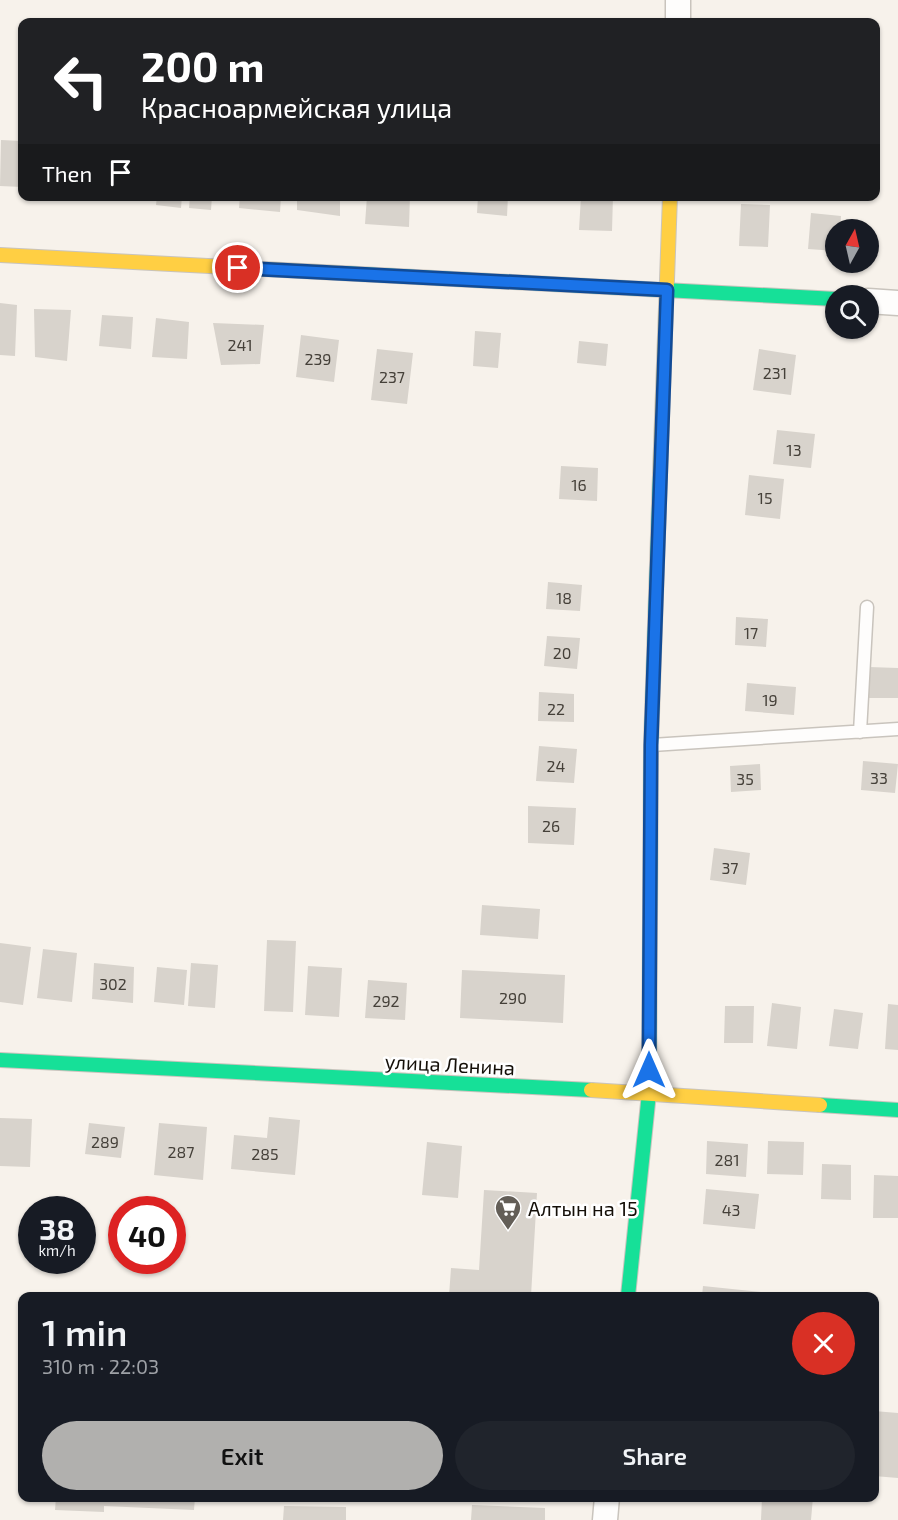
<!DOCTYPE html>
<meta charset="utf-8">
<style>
body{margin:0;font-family:"Exo 2",sans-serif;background:#20242c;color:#f1f3f6;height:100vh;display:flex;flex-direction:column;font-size:22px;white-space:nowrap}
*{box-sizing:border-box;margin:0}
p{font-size:20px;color:#9ea1a6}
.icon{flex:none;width:33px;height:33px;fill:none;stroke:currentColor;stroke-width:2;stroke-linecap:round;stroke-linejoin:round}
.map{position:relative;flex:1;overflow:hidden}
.side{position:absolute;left:18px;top:1292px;width:861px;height:210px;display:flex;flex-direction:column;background:#171b24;border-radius:12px;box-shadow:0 2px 4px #0004}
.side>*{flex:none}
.top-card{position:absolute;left:18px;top:18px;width:862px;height:183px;border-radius:12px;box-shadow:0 2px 4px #0004;background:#202124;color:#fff;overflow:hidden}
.needle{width:39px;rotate:8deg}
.controls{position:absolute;left:825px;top:219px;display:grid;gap:12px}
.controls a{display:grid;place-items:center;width:54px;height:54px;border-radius:50%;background:#171b24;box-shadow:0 2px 4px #0004;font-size:30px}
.speed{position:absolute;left:18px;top:1196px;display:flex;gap:12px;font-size:30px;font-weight:700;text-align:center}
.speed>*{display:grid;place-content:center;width:78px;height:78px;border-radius:50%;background:#171b24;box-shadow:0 2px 4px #0004;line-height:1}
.speed small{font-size:15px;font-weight:400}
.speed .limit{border:9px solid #d22;background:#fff;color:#111}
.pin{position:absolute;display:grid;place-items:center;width:51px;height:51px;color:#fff;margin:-26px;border:3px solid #fff;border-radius:50%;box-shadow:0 2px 6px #0007}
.me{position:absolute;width:66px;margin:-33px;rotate:0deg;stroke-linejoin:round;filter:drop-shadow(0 0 4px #0008)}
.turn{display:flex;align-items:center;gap:21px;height:126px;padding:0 24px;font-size:27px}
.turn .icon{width:78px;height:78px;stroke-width:2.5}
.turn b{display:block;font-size:42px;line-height:51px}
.then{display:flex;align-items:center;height:57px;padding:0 24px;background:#0003;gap:12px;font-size:22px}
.round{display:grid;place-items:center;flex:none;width:63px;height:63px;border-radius:32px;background:#20242c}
.head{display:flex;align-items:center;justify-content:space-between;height:102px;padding:0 24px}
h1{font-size:36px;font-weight:600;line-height:45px}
.button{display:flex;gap:12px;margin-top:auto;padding:12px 24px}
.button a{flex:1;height:69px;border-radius:36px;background:#b1b0ae;color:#111;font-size:24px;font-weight:600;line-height:69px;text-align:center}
.button a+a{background:#20242c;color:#f1f3f6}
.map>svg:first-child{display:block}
</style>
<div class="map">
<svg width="898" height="1520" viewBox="0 0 898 1520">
<rect width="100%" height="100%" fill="#f7f2eb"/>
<path fill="#d8d3cc" d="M1,140L22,141V187L0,186Z
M157,196H182L181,208L156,205Z
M190,196H212L211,210L189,208Z
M240,196H281L280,212L239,208Z
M297,196H340V216L297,210Z
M367,196H410L409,227L365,224Z
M478,196H508L507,216L477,213Z
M581,196H613L612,231L579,230Z
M741,204L770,205L768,247L739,246Z
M811,213L841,216L840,230H836V251L808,249Z
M0,303L17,305L15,356L0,355Z
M34,309L71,310L67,361L35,357Z
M102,315L133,317L131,349L99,346Z
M156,318L189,322L187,359L152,357Z
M213,323L264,325L260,364L221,365Z
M475,331L501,333L498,368L473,366Z
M301,335L339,340L334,382L296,377Z
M579,341L608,344L606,366L577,363Z
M377,349L413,353L407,404L371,400Z
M759,349L796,355L791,395L753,390Z
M777,430L815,434L811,468L773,464Z
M561,466L598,468L597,501L559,499Z
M749,475L784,479L780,519L745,515Z
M548,582L582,585L580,611L546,609Z
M736,617L768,619L766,647L735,645Z
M547,636L580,638L577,669L544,666Z
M869,667L898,668V698H868Z
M747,683L796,687L794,715L745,711Z
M539,692L574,694V722L538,721Z
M539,746L577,749L574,783L536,781Z
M863,761L898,764L895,793L861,790Z
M760,764L761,790L731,792L730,766Z
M528,806L576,808L574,845L528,843Z
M714,848L750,853L746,885L710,880Z
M482,905L540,909L538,939L480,935Z
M267,940L296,941L293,1012L264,1011Z
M0,943L31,947L23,1005L0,1002Z
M43,949L77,953L72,1002L37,998Z
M94,963L134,967L133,1003L92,999Z
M191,963L218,965L215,1008L188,1006Z
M308,966L342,968L339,1017L305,1015Z
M157,967L187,970L184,1005L154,1002Z
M462,970L565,975L563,1023L460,1018Z
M368,980L407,983L405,1020L365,1018Z
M772,1003L801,1007L797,1049L767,1046Z
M888,1004L898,1005V1050L885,1049Z
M725,1006H754L753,1043H724Z
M834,1009L863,1013L858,1049L829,1046Z
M269,1117L300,1120L295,1175L231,1169L234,1135L267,1138Z
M0,1118L32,1119L30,1167L0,1166Z
M89,1123L125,1127L121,1158L85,1154Z
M159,1123L207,1127L203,1180L154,1175Z
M707,1141L748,1144L746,1177L706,1174Z
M768,1141L804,1142L803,1175L767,1174Z
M427,1142L462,1146L458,1198L422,1195Z
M822,1164L851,1165V1200L821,1199Z
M874,1175L898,1176V1218H873Z
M706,1189L759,1194L755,1229L703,1224Z
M484,1190L537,1193L531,1296H449L451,1268L479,1270Z
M703,1286L761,1292L760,1296H702Z
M874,1411L898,1413V1478L874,1476Z
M56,1497H195L194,1510L104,1506V1512L55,1510Z
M762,1497H813L811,1520H761Z
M472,1505L545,1508V1520H471Z
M284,1506L346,1507V1520H283Z"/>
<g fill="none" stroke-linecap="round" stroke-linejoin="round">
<g stroke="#c9c4bd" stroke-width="15">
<path id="lane" d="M860,732L867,607
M652,745L898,729"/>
</g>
<g stroke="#c9c4bd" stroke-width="27">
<path id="street" d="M678,22V0
M868,301L898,303
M605,1520L607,1497"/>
</g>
<g stroke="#c9c4bd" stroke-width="16">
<path id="fast" d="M340,273L836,299
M0,1060L591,1090
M820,1105L898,1110
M628,1296L649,1093L651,745L660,475"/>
</g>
<g stroke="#c9c4bd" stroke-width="16">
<path id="slow" d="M0,255L340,273
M660,475L670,196
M591,1090L820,1105"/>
</g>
<use href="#lane" stroke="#fefdfc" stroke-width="12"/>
<use href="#street" stroke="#fefdfc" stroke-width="24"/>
<use href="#fast" stroke="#16e098" stroke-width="14"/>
<use href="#slow" stroke="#ffcf43" stroke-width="14"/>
</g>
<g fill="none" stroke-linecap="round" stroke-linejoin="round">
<g stroke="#114b97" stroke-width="15">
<path id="route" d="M238,268L667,290L651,745L649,1070"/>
</g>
<use href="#route" stroke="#1a73e8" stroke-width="10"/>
</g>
<defs>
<g id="supermarket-pin" transform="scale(1.35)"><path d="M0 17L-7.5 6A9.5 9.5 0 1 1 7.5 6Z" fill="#635e57" stroke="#fff"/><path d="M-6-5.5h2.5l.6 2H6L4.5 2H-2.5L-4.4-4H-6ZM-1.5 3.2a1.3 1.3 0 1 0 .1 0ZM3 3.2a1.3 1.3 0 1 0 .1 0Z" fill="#fff"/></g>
</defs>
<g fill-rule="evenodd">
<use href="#supermarket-pin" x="508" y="1208"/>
</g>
<g text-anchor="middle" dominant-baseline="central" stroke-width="5" stroke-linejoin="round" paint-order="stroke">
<g font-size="16" fill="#454039">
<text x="240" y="344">241</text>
<text x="318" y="358">239</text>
<text x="775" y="372">231</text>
<text x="392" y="376">237</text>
<text x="794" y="449">13</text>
<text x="579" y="484">16</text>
<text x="765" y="497">15</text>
<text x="564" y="597">18</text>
<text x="751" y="632">17</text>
<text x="562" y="652">20</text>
<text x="770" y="699">19</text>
<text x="556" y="708">22</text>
<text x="556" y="765">24</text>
<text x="879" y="777">33</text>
<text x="745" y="778">35</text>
<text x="551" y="825">26</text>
<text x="730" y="867">37</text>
<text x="113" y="983">302</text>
<text x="513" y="997">290</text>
<text x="386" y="1000">292</text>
<text x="105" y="1141">289</text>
<text x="181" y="1151">287</text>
<text x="265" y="1153">285</text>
<text x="727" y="1159">281</text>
<text x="731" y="1209">43</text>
</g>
<g font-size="20" fill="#140f08" stroke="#fff">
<text transform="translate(450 1064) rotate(3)">улица Ленина</text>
</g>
<g font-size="20" fill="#140f08" stroke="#fff" text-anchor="start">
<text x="528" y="1208">Алтын на 15</text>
</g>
</g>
</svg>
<div class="controls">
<a><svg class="needle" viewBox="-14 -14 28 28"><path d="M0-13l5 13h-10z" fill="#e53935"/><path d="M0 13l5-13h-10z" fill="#9ea1a6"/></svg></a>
<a><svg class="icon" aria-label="search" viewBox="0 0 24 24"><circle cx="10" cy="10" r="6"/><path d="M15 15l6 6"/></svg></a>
</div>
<div class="speed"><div>38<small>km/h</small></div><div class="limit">40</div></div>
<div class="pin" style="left:238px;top:268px;background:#d93025"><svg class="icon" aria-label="arrive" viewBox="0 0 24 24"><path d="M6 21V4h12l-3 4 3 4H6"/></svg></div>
<svg class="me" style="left:649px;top:1070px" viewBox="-20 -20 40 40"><path d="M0-17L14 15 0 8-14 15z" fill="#1a73e8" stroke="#fff" stroke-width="4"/></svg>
<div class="top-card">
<div class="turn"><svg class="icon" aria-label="left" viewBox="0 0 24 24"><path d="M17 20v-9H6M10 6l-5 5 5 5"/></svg><div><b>200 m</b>Красноармейская улица</div></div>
<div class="then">Then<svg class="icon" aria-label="arrive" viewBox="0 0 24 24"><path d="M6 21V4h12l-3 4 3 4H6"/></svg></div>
</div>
<section class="side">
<div class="head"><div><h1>1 min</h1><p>310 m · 22:03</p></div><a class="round" style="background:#d93025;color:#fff"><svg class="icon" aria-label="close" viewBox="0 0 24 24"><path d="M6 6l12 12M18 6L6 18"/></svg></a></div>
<div class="button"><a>Exit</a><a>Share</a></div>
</section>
</div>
